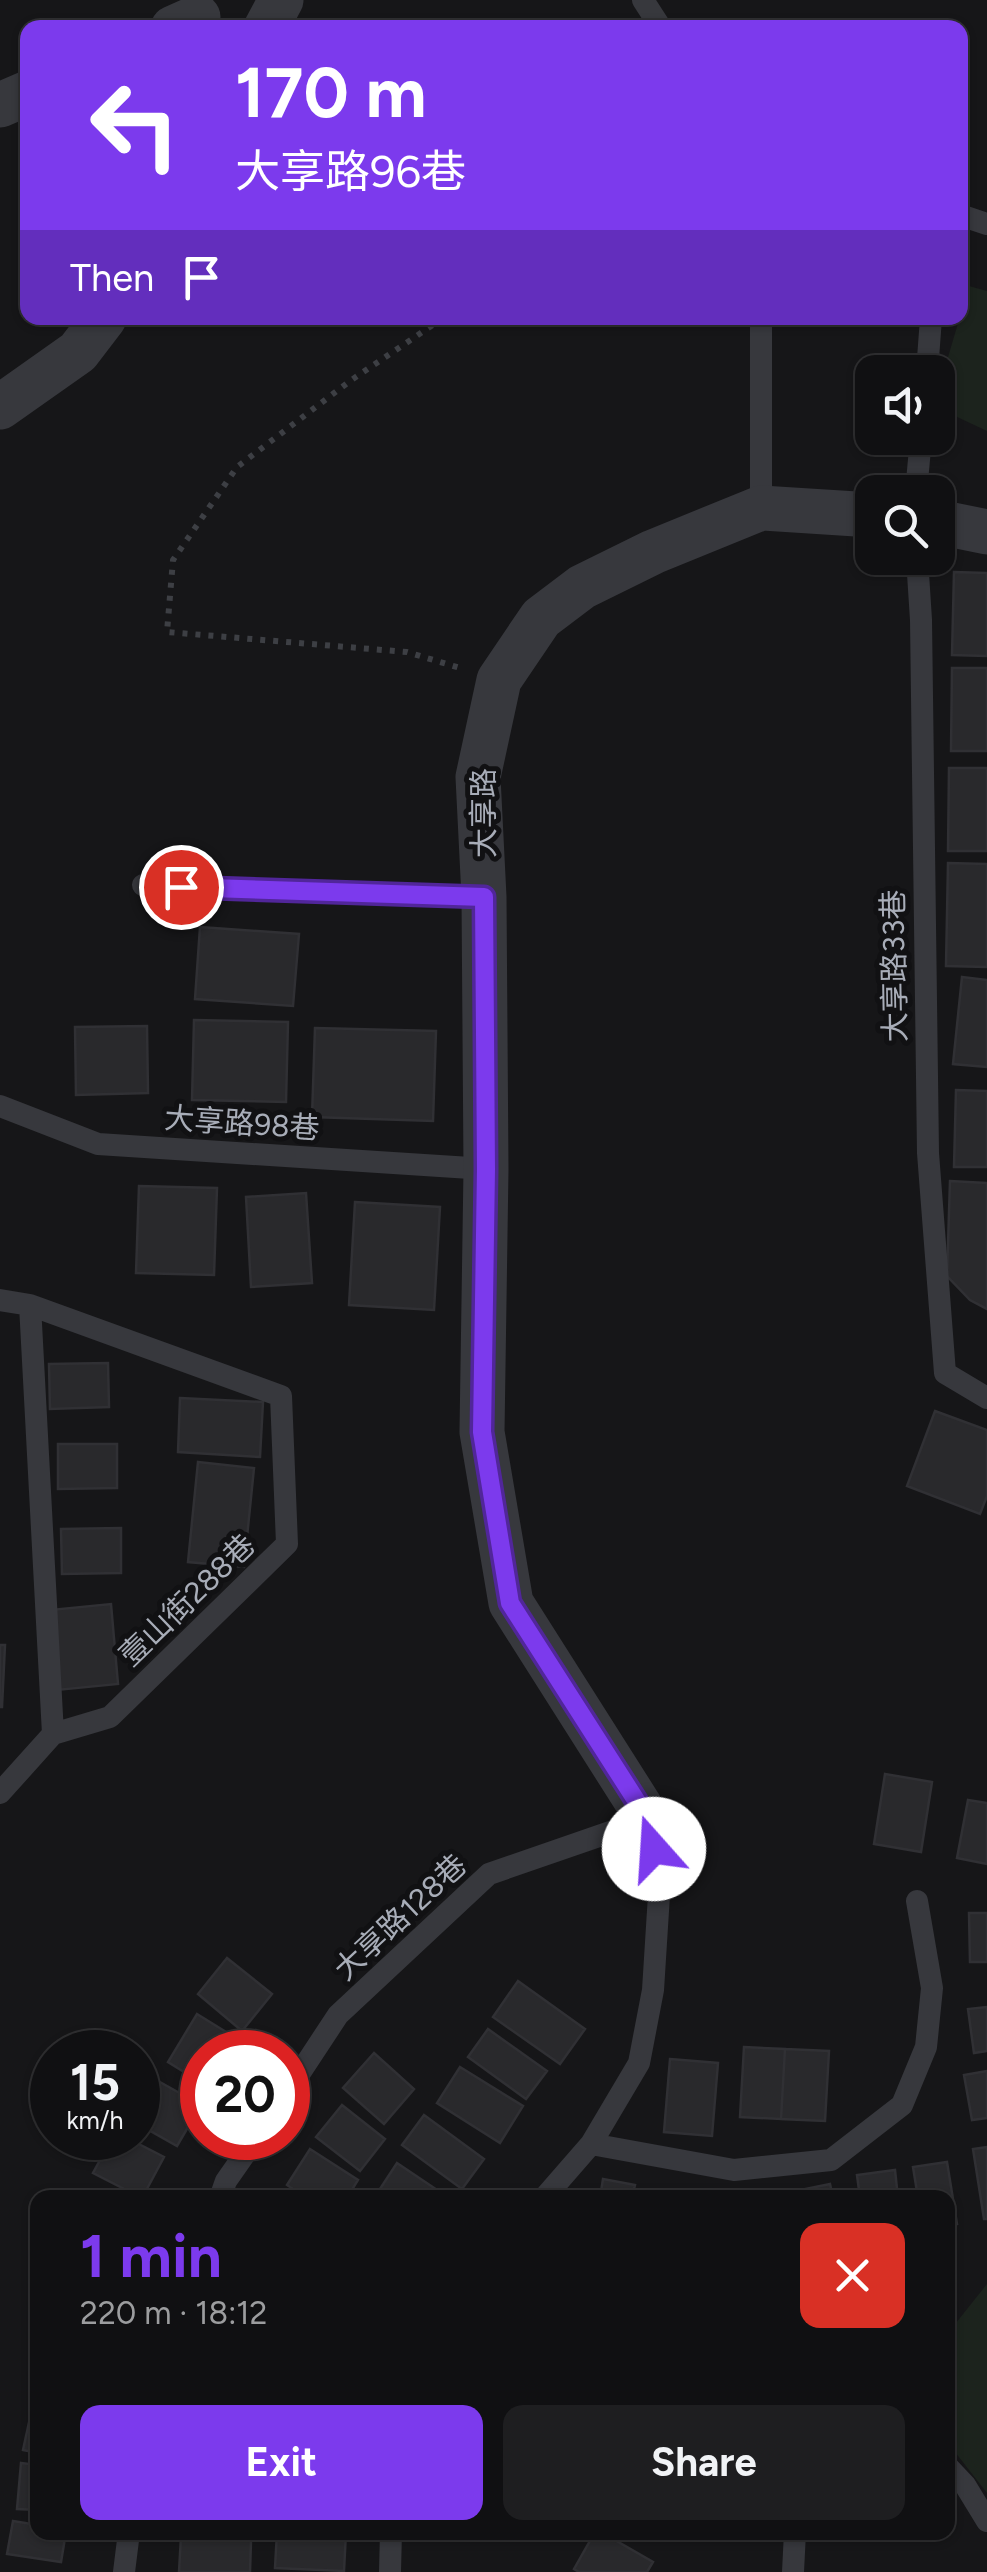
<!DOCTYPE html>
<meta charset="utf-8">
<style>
body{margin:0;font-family:Figtree,"Noto Sans TC",sans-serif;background:#1e1e20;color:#f1f3f6;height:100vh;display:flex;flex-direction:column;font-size:38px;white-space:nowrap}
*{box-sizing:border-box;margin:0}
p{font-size:32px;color:#9c9d9f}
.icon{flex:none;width:55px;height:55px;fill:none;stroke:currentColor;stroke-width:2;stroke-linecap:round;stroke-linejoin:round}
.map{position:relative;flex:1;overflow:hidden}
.drawer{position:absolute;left:30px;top:2190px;width:925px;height:350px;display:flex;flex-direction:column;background:#101012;border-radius:20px;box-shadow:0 2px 8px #0004,0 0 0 2px #303032}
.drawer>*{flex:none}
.guide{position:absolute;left:20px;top:20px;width:948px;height:305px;border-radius:20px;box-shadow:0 2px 8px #0004,0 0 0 2px #303032;background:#7c3aed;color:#fff;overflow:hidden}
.buttons{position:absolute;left:855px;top:355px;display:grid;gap:20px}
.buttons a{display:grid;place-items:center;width:100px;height:100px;border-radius:20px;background:#101012;box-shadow:0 2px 8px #0004,0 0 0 2px #303032;font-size:50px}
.speed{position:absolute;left:30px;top:2030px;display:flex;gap:20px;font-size:50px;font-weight:700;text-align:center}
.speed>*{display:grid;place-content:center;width:130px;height:130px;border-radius:50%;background:#101012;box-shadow:0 2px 8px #0004,0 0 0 2px #303032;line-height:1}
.speed small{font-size:25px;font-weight:400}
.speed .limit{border:15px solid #d22;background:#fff;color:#111}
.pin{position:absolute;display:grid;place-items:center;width:85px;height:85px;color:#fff;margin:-42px;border:5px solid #fff;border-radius:50%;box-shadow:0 2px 10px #0007}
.me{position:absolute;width:110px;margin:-55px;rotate:341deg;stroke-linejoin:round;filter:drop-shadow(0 0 8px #0008)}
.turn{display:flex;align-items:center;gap:35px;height:210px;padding:0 50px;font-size:45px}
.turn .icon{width:130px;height:130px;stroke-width:2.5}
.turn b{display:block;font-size:70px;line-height:85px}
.then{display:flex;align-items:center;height:95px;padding:0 50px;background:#0003;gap:20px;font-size:38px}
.round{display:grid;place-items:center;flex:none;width:105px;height:105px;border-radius:20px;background:#1e1e20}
.headline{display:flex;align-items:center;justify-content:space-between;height:170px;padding:0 50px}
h1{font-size:60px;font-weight:700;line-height:75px;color:#7c3aed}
.button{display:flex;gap:20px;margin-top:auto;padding:20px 50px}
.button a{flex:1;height:115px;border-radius:20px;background:#7c3aed;color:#fff;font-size:40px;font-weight:700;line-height:115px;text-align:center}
.button a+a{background:#1e1e20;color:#f1f3f6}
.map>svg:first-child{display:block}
</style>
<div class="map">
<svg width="987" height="2572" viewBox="0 0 987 2572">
<rect width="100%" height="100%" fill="#161618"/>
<path fill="#1c231d" d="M969,286L987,291V431L938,408V391Z
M987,2284V2493L948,2443V2333Z"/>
<path fill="#29292c" stroke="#303034" stroke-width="2.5" d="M954,572L987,573V656L952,655Z
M952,668H987V751H951Z
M949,768H987V851H948Z
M948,863L987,864V967L946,966Z
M200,927L299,934L293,1006L195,999Z
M962,977L987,980V1067L953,1064Z
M194,1020L288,1022L286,1102L192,1100Z
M147,1026L148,1093L76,1095L75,1027Z
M315,1028L436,1031L433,1121L312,1117Z
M956,1090L987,1091V1167H954Z
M950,1181L987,1183V1309L970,1300L947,1276Z
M139,1186L217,1188L214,1275L136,1273Z
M306,1193L312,1283L251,1287L246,1197Z
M355,1202L440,1207L434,1310L349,1305Z
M108,1363L109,1407L50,1409L49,1364Z
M180,1398L263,1402L260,1457L178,1452Z
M935,1411L987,1430V1496L980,1514L907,1486Z
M58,1444H117V1488L58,1489Z
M198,1462L254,1468L244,1567L188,1562Z
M121,1528V1573L62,1574L61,1529Z
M111,1604L118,1684L57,1690L50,1610Z
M0,1645H5L2,1707H0Z
M885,1774L932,1782L921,1852L874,1844Z
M968,1800L987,1803V1864L957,1858Z
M969,1913H987V1962H970Z
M227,1958L272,1994L242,2031L198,1994Z
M518,1981L585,2029L560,2064L493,2017Z
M987,2007V2051L974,2053L968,2009Z
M197,2014L239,2040L231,2052H202V2083L168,2062Z
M488,2029L547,2071L526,2099L468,2057Z
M744,2047L785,2049L781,2119L740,2117Z
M785,2049L829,2051L825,2121L781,2119Z
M374,2053L414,2089L384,2124L343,2088Z
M670,2059L718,2063L712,2136L664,2132Z
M460,2067L523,2106L500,2143L437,2103Z
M987,2071V2118L972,2120L964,2075Z
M158,2081L201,2105L177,2146L138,2124V2117Z
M342,2105L385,2139L360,2171L316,2137Z
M424,2115L484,2159L462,2189L402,2145Z
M112,2138H127L164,2157L142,2198L93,2173Z
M987,2147V2219H984L973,2149Z
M310,2149L358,2180L347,2198H306L287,2185Z
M947,2162L957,2224L948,2226V2198H918L913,2167Z
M397,2163L449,2198H374Z
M895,2170L898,2198H860L857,2175Z
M603,2179L635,2185L632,2198H600Z
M830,2184L833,2198H787L786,2193Z
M33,2404L38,2405V2453L23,2450Z
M21,2463L38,2465V2510L17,2509Z
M13,2521L38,2525V2532H66L61,2562L7,2554Z
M277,2532H346L344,2571L275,2568Z
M595,2532H601L653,2562L647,2572H579L574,2569Z
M181,2536L251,2541L250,2572H179Z"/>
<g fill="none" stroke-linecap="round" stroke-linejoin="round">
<path stroke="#3d3f44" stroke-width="6" stroke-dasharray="5 8" stroke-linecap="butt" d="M443,318L350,381L237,467L173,560L167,632L407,652L460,668"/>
<path stroke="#37383d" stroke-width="22" d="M643,0L661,28
M960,215L987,224
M927,372L931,318
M916,492L921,438
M761,508V318
M917,558L921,620L928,1153L945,1373L987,1398
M143,885L484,897
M0,1106L98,1144L486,1169
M0,1300L30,1305L281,1396L287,1544L110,1717L53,1734
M0,1793L53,1734L30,1305
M288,2091L338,2015L489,1874L648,1819L660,1879L653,1990L639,2063L591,2144L544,2198
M591,2144L734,2170L831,2160L902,2105L926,2047L932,1988L917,1901
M220,2198L226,2181L256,2138
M948,2467L965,2485L987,2521
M124,2572L129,2532
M390,2572L391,2532
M793,2572L795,2532"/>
<path stroke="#37383d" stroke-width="45" d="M173,28L198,17
M266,28L281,0
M0,105L28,93
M0,407L78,352L104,318
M938,522L987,532
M648,1819L511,1603L482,1432L486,1169L484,897L478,777L499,680L541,618L582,587L653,552L761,508L872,515"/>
</g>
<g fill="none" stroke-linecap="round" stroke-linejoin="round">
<g stroke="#51269a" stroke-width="25">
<path id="route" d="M181,887L484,897L486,1169L482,1432L510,1603L648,1819L654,1849"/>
</g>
<use href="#route" stroke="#7c3aed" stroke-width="18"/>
</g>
<g text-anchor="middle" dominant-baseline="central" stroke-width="10" stroke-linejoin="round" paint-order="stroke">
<g font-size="30" fill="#a8adb8" stroke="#111113">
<text transform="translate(483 813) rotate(-90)">大享路</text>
<text transform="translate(894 966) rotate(-91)">大享路33巷</text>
<text transform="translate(242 1123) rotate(4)">大享路98巷</text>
<text transform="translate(187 1600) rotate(-44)">壹山街288巷</text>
<text transform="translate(400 1917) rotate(-43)">大享路128巷</text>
</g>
</g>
</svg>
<div class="buttons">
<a><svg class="icon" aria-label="sound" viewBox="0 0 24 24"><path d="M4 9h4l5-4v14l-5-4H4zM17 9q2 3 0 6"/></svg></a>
<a><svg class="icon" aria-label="search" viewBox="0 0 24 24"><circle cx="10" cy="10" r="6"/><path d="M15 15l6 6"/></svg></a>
</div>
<div class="speed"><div>15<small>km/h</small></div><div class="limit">20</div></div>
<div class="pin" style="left:181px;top:887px;background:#d93025"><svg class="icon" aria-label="arrive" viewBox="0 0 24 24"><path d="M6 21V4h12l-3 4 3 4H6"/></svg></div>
<svg class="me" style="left:654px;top:1849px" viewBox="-20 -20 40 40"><circle r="19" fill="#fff"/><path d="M0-13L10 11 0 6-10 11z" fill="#7c3aed"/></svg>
<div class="guide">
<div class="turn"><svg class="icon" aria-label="left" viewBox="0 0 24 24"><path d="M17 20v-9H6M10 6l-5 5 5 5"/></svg><div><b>170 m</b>大享路96巷</div></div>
<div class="then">Then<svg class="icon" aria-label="arrive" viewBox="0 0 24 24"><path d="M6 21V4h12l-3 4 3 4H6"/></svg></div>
</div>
<section class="drawer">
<div class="headline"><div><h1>1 min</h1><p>220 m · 18:12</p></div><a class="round" style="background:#d93025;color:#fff"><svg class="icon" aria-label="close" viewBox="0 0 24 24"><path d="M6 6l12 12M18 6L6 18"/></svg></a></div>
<div class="button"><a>Exit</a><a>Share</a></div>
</section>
</div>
